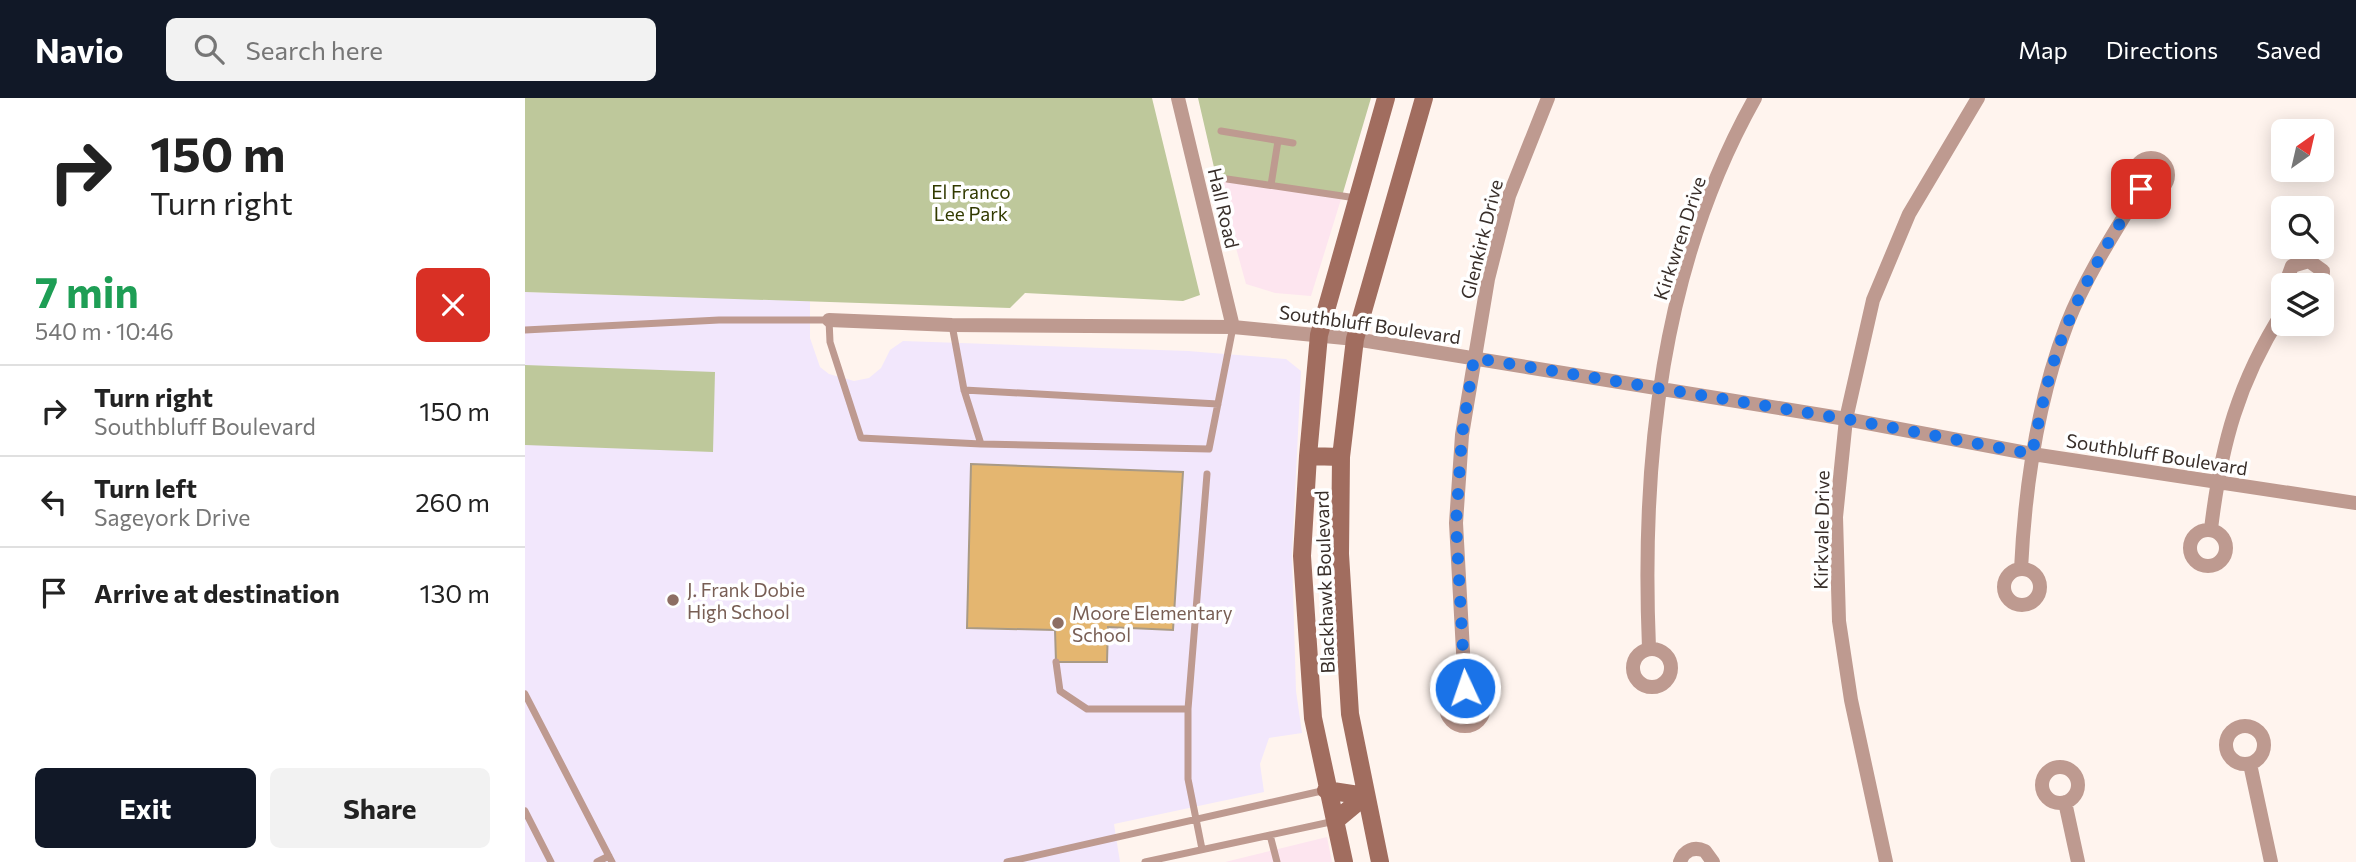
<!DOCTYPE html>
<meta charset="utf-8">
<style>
body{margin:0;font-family:Commissioner,sans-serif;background:#f2f2f2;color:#222;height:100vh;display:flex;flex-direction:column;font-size:26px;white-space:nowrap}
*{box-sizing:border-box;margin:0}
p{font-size:23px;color:#767676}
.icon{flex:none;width:38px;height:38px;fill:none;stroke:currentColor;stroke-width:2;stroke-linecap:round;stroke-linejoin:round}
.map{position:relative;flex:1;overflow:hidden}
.panel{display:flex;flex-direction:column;background:#fff;width:525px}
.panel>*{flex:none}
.top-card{background:#fff;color:#222;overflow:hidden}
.needle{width:46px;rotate:34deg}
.fabs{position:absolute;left:1746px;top:21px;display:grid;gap:14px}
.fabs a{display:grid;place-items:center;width:63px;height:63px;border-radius:10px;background:#fff;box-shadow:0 4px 18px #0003;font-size:35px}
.pin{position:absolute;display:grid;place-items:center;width:60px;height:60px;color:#fff;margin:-30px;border-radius:14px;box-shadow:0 4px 10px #0006}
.me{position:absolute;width:77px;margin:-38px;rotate:357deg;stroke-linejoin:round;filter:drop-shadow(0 0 5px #0008)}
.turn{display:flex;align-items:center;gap:24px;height:147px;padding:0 35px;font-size:32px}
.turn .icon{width:91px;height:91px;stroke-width:2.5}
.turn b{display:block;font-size:49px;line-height:60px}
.round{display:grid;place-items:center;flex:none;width:74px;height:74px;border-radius:10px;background:#f2f2f2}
.overview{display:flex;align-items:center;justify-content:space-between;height:119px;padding:0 35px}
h1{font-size:42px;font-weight:700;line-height:52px;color:#1e9e55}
.action{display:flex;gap:14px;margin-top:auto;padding:14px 35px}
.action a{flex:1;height:80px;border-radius:10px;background:#111827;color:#fff;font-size:28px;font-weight:700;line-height:80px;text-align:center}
.action a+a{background:#f2f2f2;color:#222}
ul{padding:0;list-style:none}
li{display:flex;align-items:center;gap:21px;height:91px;padding:0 35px;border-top:2px solid #e0e0e0}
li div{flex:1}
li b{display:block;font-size:26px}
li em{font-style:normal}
header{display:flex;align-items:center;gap:42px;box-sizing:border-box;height:98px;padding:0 35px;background:#111827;color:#fff}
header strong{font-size:33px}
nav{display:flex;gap:38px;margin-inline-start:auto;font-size:24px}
.search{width:490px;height:63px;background:#f2f2f2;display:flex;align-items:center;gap:18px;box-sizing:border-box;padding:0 24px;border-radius:10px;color:#767676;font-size:26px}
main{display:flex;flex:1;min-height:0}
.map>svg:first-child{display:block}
</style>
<header>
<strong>Navio</strong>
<div class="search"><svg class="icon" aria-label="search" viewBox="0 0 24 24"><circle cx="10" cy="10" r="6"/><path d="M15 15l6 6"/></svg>Search here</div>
<nav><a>Map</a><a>Directions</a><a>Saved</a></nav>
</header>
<main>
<section class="panel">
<div class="top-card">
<div class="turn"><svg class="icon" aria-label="right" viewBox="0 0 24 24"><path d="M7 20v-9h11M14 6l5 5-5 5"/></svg><div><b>150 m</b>Turn right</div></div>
</div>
<div class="overview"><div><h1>7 min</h1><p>540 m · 10:46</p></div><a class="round" style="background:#d93025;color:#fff"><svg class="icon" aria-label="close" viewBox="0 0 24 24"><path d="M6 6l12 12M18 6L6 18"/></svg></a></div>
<ul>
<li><svg class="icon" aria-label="right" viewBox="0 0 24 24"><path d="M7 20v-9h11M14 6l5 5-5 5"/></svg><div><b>Turn right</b><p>Southbluff Boulevard</p></div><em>150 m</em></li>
<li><svg class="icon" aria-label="left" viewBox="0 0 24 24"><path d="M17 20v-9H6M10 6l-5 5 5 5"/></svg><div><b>Turn left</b><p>Sageyork Drive</p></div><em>260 m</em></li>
<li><svg class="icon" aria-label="arrive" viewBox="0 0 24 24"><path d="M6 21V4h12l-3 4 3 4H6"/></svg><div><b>Arrive at destination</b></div><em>130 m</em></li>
</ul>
<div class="action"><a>Exit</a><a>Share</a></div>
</section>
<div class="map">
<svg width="1831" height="764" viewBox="0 0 1831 764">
<rect width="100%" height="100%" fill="#fff4ee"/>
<path fill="#fde5ef" d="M691,78L817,98L786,198L750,195L721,186Z
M802,739L807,764H700Z"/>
<path fill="#f2e7fc" d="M0,194L285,203V240L295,269L304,276L329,283L344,280L356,270L365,252L378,243L663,253L761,261L776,273L767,457L771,593L777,635L744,640L735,666L739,694L589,726L595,764H0Z"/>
<path fill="#bec89b" d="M0,0H627L675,197L658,203L500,195L485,210L0,194Z
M673,0H846L817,98L691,78Z
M0,267L190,274L188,354L0,347Z"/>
<path fill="#e4b670" stroke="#a99a85" stroke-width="2" d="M446,366L658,374L648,532L583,529L582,564H531L530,532L442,530Z"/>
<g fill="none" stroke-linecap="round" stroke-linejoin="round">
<path stroke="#be9a90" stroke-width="7" d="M696,33L768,45
M702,81L831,100
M746,87L753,43
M427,227L439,292L456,346L684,351L708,229
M0,232L194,222H304L305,244L336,340L456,346
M439,292L693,306
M531,564L535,593L562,611H663
M0,596L87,764
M0,713L26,764
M745,737L752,764
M677,751L663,681V611L682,376
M72,764L84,758
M482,764L801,692
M620,764L810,723"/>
<path stroke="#be9a90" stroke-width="14" d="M653,0L708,229
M1609 77a17 17 0 1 1 34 0a17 17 0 1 1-34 0Z
M1764,187L1763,179L1767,168L1784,163L1798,173L1797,189
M304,222L427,227L708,229L830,241L1321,321L1507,356L1831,405
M1686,431C1696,347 1713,284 1759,212
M1665 450a18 18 0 1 1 36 0a18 18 0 1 1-36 0Z
M1496,471C1500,388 1512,304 1542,226C1561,178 1589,135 1616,91
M1479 489a18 18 0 1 1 36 0a18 18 0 1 1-36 0Z
M1124,550C1116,362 1136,167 1230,0
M1108 570a19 19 0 1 1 38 0a19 19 0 1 1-38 0Z
M940,590L931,425L937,337L963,181L984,98L1023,0
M921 609a19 19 0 1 1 38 0a19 19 0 1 1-38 0Z
M1701 647a19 19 0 1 1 38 0a19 19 0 1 1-38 0Z
M1725,666L1746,764
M1517 687a18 18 0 1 1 36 0a18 18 0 1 1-36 0Z
M1540,704L1553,764
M1155,764C1159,752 1169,748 1180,753L1188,764
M1361,764L1326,602L1314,523L1311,419L1321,321L1348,202L1384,116L1453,0"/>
<path stroke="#a16d5f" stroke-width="18" d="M783,358L816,359
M801,692L840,698
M810,723L840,698
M819,764L788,620L777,458L783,358L794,237L861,0
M855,764L825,616L815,456L816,359L830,241L899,0"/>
</g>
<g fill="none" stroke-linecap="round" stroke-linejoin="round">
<path stroke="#1a73e8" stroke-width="12" stroke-dasharray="0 21.6" d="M940,590L931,425L937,337L949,260L1321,321L1507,356C1516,312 1525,266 1543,225C1563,177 1589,134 1616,91"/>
</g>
<g fill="#8d6e63" stroke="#fff" stroke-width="2.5">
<circle cx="148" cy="502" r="7"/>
<circle cx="533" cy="525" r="7"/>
</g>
<g text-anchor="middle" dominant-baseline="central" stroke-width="7" stroke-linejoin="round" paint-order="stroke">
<g font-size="19" fill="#323a00" stroke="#fff">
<text x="446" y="93">El Franco<tspan x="446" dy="22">Lee Park</tspan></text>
</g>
<g font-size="19" fill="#392f2a" stroke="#fff">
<text transform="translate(699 110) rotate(77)">Hall Road</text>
<text transform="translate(1154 140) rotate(-72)">Kirkwren Drive</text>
<text transform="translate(956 141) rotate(-76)">Glenkirk Drive</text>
<text transform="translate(845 226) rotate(8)">Southbluff Boulevard</text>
<text transform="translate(1632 356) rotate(9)">Southbluff Boulevard</text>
<text transform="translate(1296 432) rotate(-89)">Kirkvale Drive</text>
<text transform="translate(799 484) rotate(-92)">Blackhawk Boulevard</text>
</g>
<g font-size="19" fill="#785e54" stroke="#fff" text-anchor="start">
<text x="162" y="491">J. Frank Dobie<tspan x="162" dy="22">High School</tspan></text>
<text x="547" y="514">Moore Elementary<tspan x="547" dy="22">School</tspan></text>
</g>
</g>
</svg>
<div class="fabs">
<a><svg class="needle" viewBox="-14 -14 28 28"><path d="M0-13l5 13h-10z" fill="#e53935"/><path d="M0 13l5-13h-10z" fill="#767676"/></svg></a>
<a><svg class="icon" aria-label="search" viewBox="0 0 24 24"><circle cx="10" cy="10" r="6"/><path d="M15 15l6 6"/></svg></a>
<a><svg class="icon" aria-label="layers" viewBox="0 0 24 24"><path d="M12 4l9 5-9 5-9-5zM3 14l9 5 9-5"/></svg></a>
</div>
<div class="pin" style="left:1616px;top:91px;background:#d93025"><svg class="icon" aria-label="arrive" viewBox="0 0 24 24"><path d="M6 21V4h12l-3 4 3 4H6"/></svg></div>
<svg class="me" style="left:940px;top:590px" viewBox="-20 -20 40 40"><circle r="17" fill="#1a73e8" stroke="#fff" stroke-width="3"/><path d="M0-11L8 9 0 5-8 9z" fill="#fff"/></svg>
</div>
</main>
